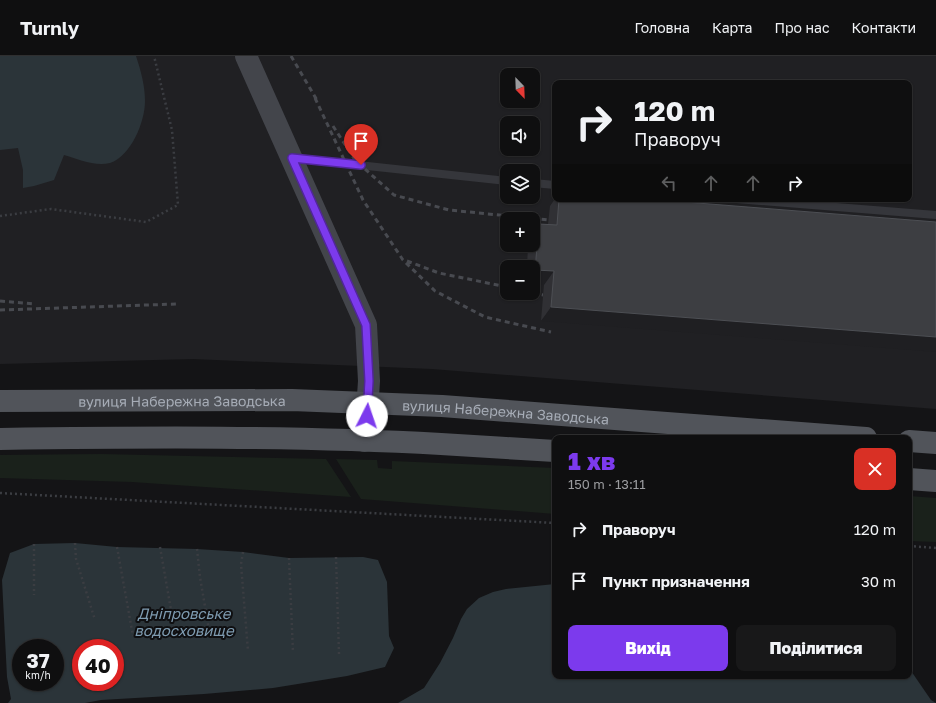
<!DOCTYPE html>
<html lang="uk">
<meta charset="utf-8">
<style>
body{margin:0;font-family:"Golos Text",sans-serif;background:#181819;color:#f1f3f6;height:100vh;display:flex;flex-direction:column;font-size:15px;white-space:nowrap}
*{box-sizing:border-box;margin:0}
p{font-size:13px;color:#9b9c9f}
.icon{flex:none;width:22px;height:22px;fill:none;stroke:currentColor;stroke-width:2;stroke-linecap:round;stroke-linejoin:round}
.map{position:relative;flex:1;overflow:hidden}
.side{position:absolute;left:552px;top:379px;width:360px;height:244px;display:flex;flex-direction:column;background:#0f0f10;border-radius:8px;box-shadow:0 1px 3px #0004,0 0 0 1px #2f2f30}
.side>*{flex:none}
.top-card{position:absolute;left:552px;top:24px;width:360px;height:122px;border-radius:8px;box-shadow:0 1px 3px #0004,0 0 0 1px #2f2f30;background:#0f0f10;color:#f1f3f6;overflow:hidden}
.needle{width:26px;rotate:157deg}
.tools{position:absolute;left:500px;top:12px;display:grid;gap:8px}
.tools a{display:grid;place-items:center;width:40px;height:40px;border-radius:8px;background:#0f0f10;box-shadow:0 1px 3px #0004,0 0 0 1px #2f2f30;font-size:20px}
.speed{position:absolute;left:12px;top:583px;display:flex;gap:8px;font-size:20px;font-weight:700;text-align:center}
.speed>*{display:grid;place-content:center;width:52px;height:52px;border-radius:50%;background:#0f0f10;box-shadow:0 1px 3px #0004,0 0 0 1px #2f2f30;line-height:1}
.speed small{font-size:10px;font-weight:400}
.speed .limit{border:6px solid #d22;background:#fff;color:#111}
.pin{position:absolute;display:grid;place-items:center;width:34px;height:34px;color:#fff;margin:-41px -17px;border-radius:50% 50% 50% 0;rotate:-45deg;box-shadow:0 0 4px #0007}
.pin .icon{rotate:45deg}
.me{position:absolute;width:44px;margin:-22px;rotate:4deg;stroke-linejoin:round;filter:drop-shadow(0 0 3px #0008)}
.turn{display:flex;align-items:center;gap:14px;height:84px;padding:0 16px;font-size:18px}
.turn .icon{width:52px;height:52px;stroke-width:2.5}
.turn b{display:block;font-size:28px;line-height:34px}
.lanes{display:flex;align-items:center;height:38px;padding:0 16px;background:#0003;justify-content:center;gap:20px;direction:ltr}
.lanes .off{opacity:.35}
.round{display:grid;place-items:center;flex:none;width:42px;height:42px;border-radius:8px;background:#181819}
.headline{display:flex;align-items:center;justify-content:space-between;height:68px;padding:0 16px}
h1{font-size:24px;font-weight:800;line-height:30px;color:#7c3aed}
.cta{display:flex;gap:8px;margin-top:auto;padding:8px 16px}
.cta a{flex:1;height:46px;border-radius:8px;background:#7c3aed;color:#fff;font-size:16px;font-weight:800;line-height:46px;text-align:center}
.cta a+a{background:#181819;color:#f1f3f6}
ul{padding:0;list-style:none}
li{display:flex;align-items:center;gap:12px;height:52px;padding:0 16px}
li div{flex:1}
li b{display:block;font-size:15px}
li em{font-style:normal}
header{display:flex;align-items:center;gap:24px;box-sizing:border-box;height:56px;padding:0 20px;background:#0f0f10;border-bottom:1px solid #2f2f30}
header strong{font-size:19px}
nav{display:flex;gap:22px;margin-inline-start:auto;font-size:14px}
.map>svg:first-child{display:block}
</style>
<header>
<strong>Turnly</strong>
<nav><a>Головна</a><a>Карта</a><a>Про нас</a><a>Контакти</a></nav>
</header>
<div class="map">
<svg width="936" height="647" viewBox="0 0 936 647">
<rect width="100%" height="100%" fill="#141416"/>
<path fill="#202023" fill-rule="evenodd" d="M0,0H936V353L432,313L193,303L0,308ZM507,19H533V45H507ZM555,27H909V143H555ZM507,67H533V93H507ZM507,115H533V141H507ZM507,163H533V189H507ZM507,211H533V237H507Z"/>
<path fill="#1a211b" d="M101,398L326,403L351,441L132,426L0,422V399Z
M336,403L377,404L378,412L392,413V405L555,412V458L361,443Z
M909,440L936,442V486L909,485Z"/>
<path fill="#2b3439" fill-rule="evenodd" d="M0,0H136C141,15 145,30 145,45C145,66 131,100 110,107C95,111 78,103 64,99L54,124L34,130L23,132V114L18,92L0,94Z
M75,487L117,491L197,493L243,496L289,502L363,501L378,504L387,526L389,580L394,592L385,611L347,620L273,632L204,638L101,644L85,647H8L11,643L7,621L2,524L10,497L34,488ZM21,592H55V626H21ZM81,592H115V626H81Z
M555,528V620H909V612L931,644L936,647H398L424,632L440,607L453,582L461,563L467,553L479,542L493,536L506,533Z"/>
<g fill="none" stroke-linecap="round" stroke-linejoin="round">
<path stroke="#3b3d42" stroke-width="2.5" stroke-dasharray="2 3" stroke-linecap="butt" d="M0,160L51,153L146,166L178,149L172,74L154,0
M0,437L555,467
M75,487L76,503L95,564
M34,488V539
M909,490L936,492
M117,491L133,580
M160,491L175,577
M197,493L200,521L210,580
M243,496L241,508L248,595
M336,501L339,598
M289,502L293,596"/>
<path stroke="#35363b" stroke-width="8" d="M293,102L507,125
M533,127L555,129
M736,143L936,159"/>
<path stroke="#43454b" stroke-width="22" d="M246,0L366,269L369,325L365,385"/>
<g stroke="#51545a" stroke-width="22">
<path id="s1" d="M0,345L292,344L442,350L866,382"/>
<path d="M0,383C147,381 294,380 441,388C479,390 517,393 555,395"/>
<path d="M909,385L936,387"/>
<path d="M909,423L936,425"/>
</g>
<path stroke="#484a50" stroke-width="3" stroke-dasharray="5 4" stroke-linecap="butt" d="M291,0L318,46
M315,42L363,144L403,204L435,235L485,261L551,276
M333,70L355,104L394,139L449,154L549,164
M407,205L439,217L507,231
M533,237L543,239
M0,245L35,248
M0,254L177,248"/>
</g>
<path fill="#303034" d="M555,143H647L541,265L544,229H533V211H527L528,189H533V176L539,168H548L550,150Z"/>
<path fill="#1f1f22" d="M535,214L554,215L544,229H533V217Z
M551,251L936,281V296L541,265Z"/>
<path fill="#3d3e42" stroke="#4d4f54" d="M559,143H647L936,166V281L551,251L554,215L535,214L539,168L557,169Z"/>
<g fill="none" stroke-linecap="round" stroke-linejoin="round">
<g stroke="#51269a" stroke-width="10">
<path id="route" d="M361,109L292,102L366,269L369,325L367,360"/>
</g>
<use href="#route" stroke="#7c3aed" stroke-width="7"/>
</g>
<g text-anchor="middle" dominant-baseline="central" stroke-width="4" stroke-linejoin="round" paint-order="stroke">
<g font-size="14" fill="#a6acb6" stroke="#0f0f11">
<text stroke="none"><textPath href="#s1" startOffset="182">вулиця Набережна Заводська</textPath></text>
<text stroke="none"><textPath href="#s1" startOffset="506">вулиця Набережна Заводська</textPath></text>
</g>
<g font-size="15" font-style="italic" fill="#7e9bb0" stroke="#0f0f11">
<text x="184" y="557">Дніпровське<tspan x="184" dy="17">водосховище</tspan></text>
</g>
</g>
</svg>
<div class="tools">
<a><svg class="needle" viewBox="-14 -14 28 28"><path d="M0-13l5 13h-10z" fill="#e53935"/><path d="M0 13l5-13h-10z" fill="#9b9c9f"/></svg></a>
<a><svg class="icon" aria-label="sound" viewBox="0 0 24 24"><path d="M4 9h4l5-4v14l-5-4H4zM17 9q2 3 0 6"/></svg></a>
<a><svg class="icon" aria-label="layers" viewBox="0 0 24 24"><path d="M12 4l9 5-9 5-9-5zM3 14l9 5 9-5"/></svg></a>
<a>+</a>
<a>−</a>
</div>
<div class="speed"><div>37<small>km/h</small></div><div class="limit">40</div></div>
<div class="pin" style="left:361px;top:109px;background:#d93025"><svg class="icon" aria-label="arrive" viewBox="0 0 24 24"><path d="M6 21V4h12l-3 4 3 4H6"/></svg></div>
<svg class="me" style="left:367px;top:360px" viewBox="-20 -20 40 40"><circle r="19" fill="#fff"/><path d="M0-13L10 11 0 6-10 11z" fill="#7c3aed"/></svg>
<div class="top-card">
<div class="turn"><svg class="icon" aria-label="right" viewBox="0 0 24 24"><path d="M7 20v-9h11M14 6l5 5-5 5"/></svg><div><b>120 m</b>Праворуч</div></div>
<div class="lanes"><svg class="icon off" aria-label="left" viewBox="0 0 24 24"><path d="M17 20v-9H6M10 6l-5 5 5 5"/></svg><svg class="icon off" aria-label="ahead" viewBox="0 0 24 24"><path d="M12 20V5M6 11l6-6 6 6"/></svg><svg class="icon off" aria-label="ahead" viewBox="0 0 24 24"><path d="M12 20V5M6 11l6-6 6 6"/></svg><svg class="icon" aria-label="right" viewBox="0 0 24 24"><path d="M7 20v-9h11M14 6l5 5-5 5"/></svg></div>
</div>
<section class="side">
<div class="headline"><div><h1>1 хв</h1><p>150 m · 13:11</p></div><a class="round" style="background:#d93025;color:#fff"><svg class="icon" aria-label="close" viewBox="0 0 24 24"><path d="M6 6l12 12M18 6L6 18"/></svg></a></div>
<ul>
<li><svg class="icon" aria-label="right" viewBox="0 0 24 24"><path d="M7 20v-9h11M14 6l5 5-5 5"/></svg><div><b>Праворуч</b></div><em>120 m</em></li>
<li><svg class="icon" aria-label="arrive" viewBox="0 0 24 24"><path d="M6 21V4h12l-3 4 3 4H6"/></svg><div><b>Пункт призначення</b></div><em>30 m</em></li>
</ul>
<div class="cta"><a>Вихід</a><a>Поділитися</a></div>
</section>
</div>
